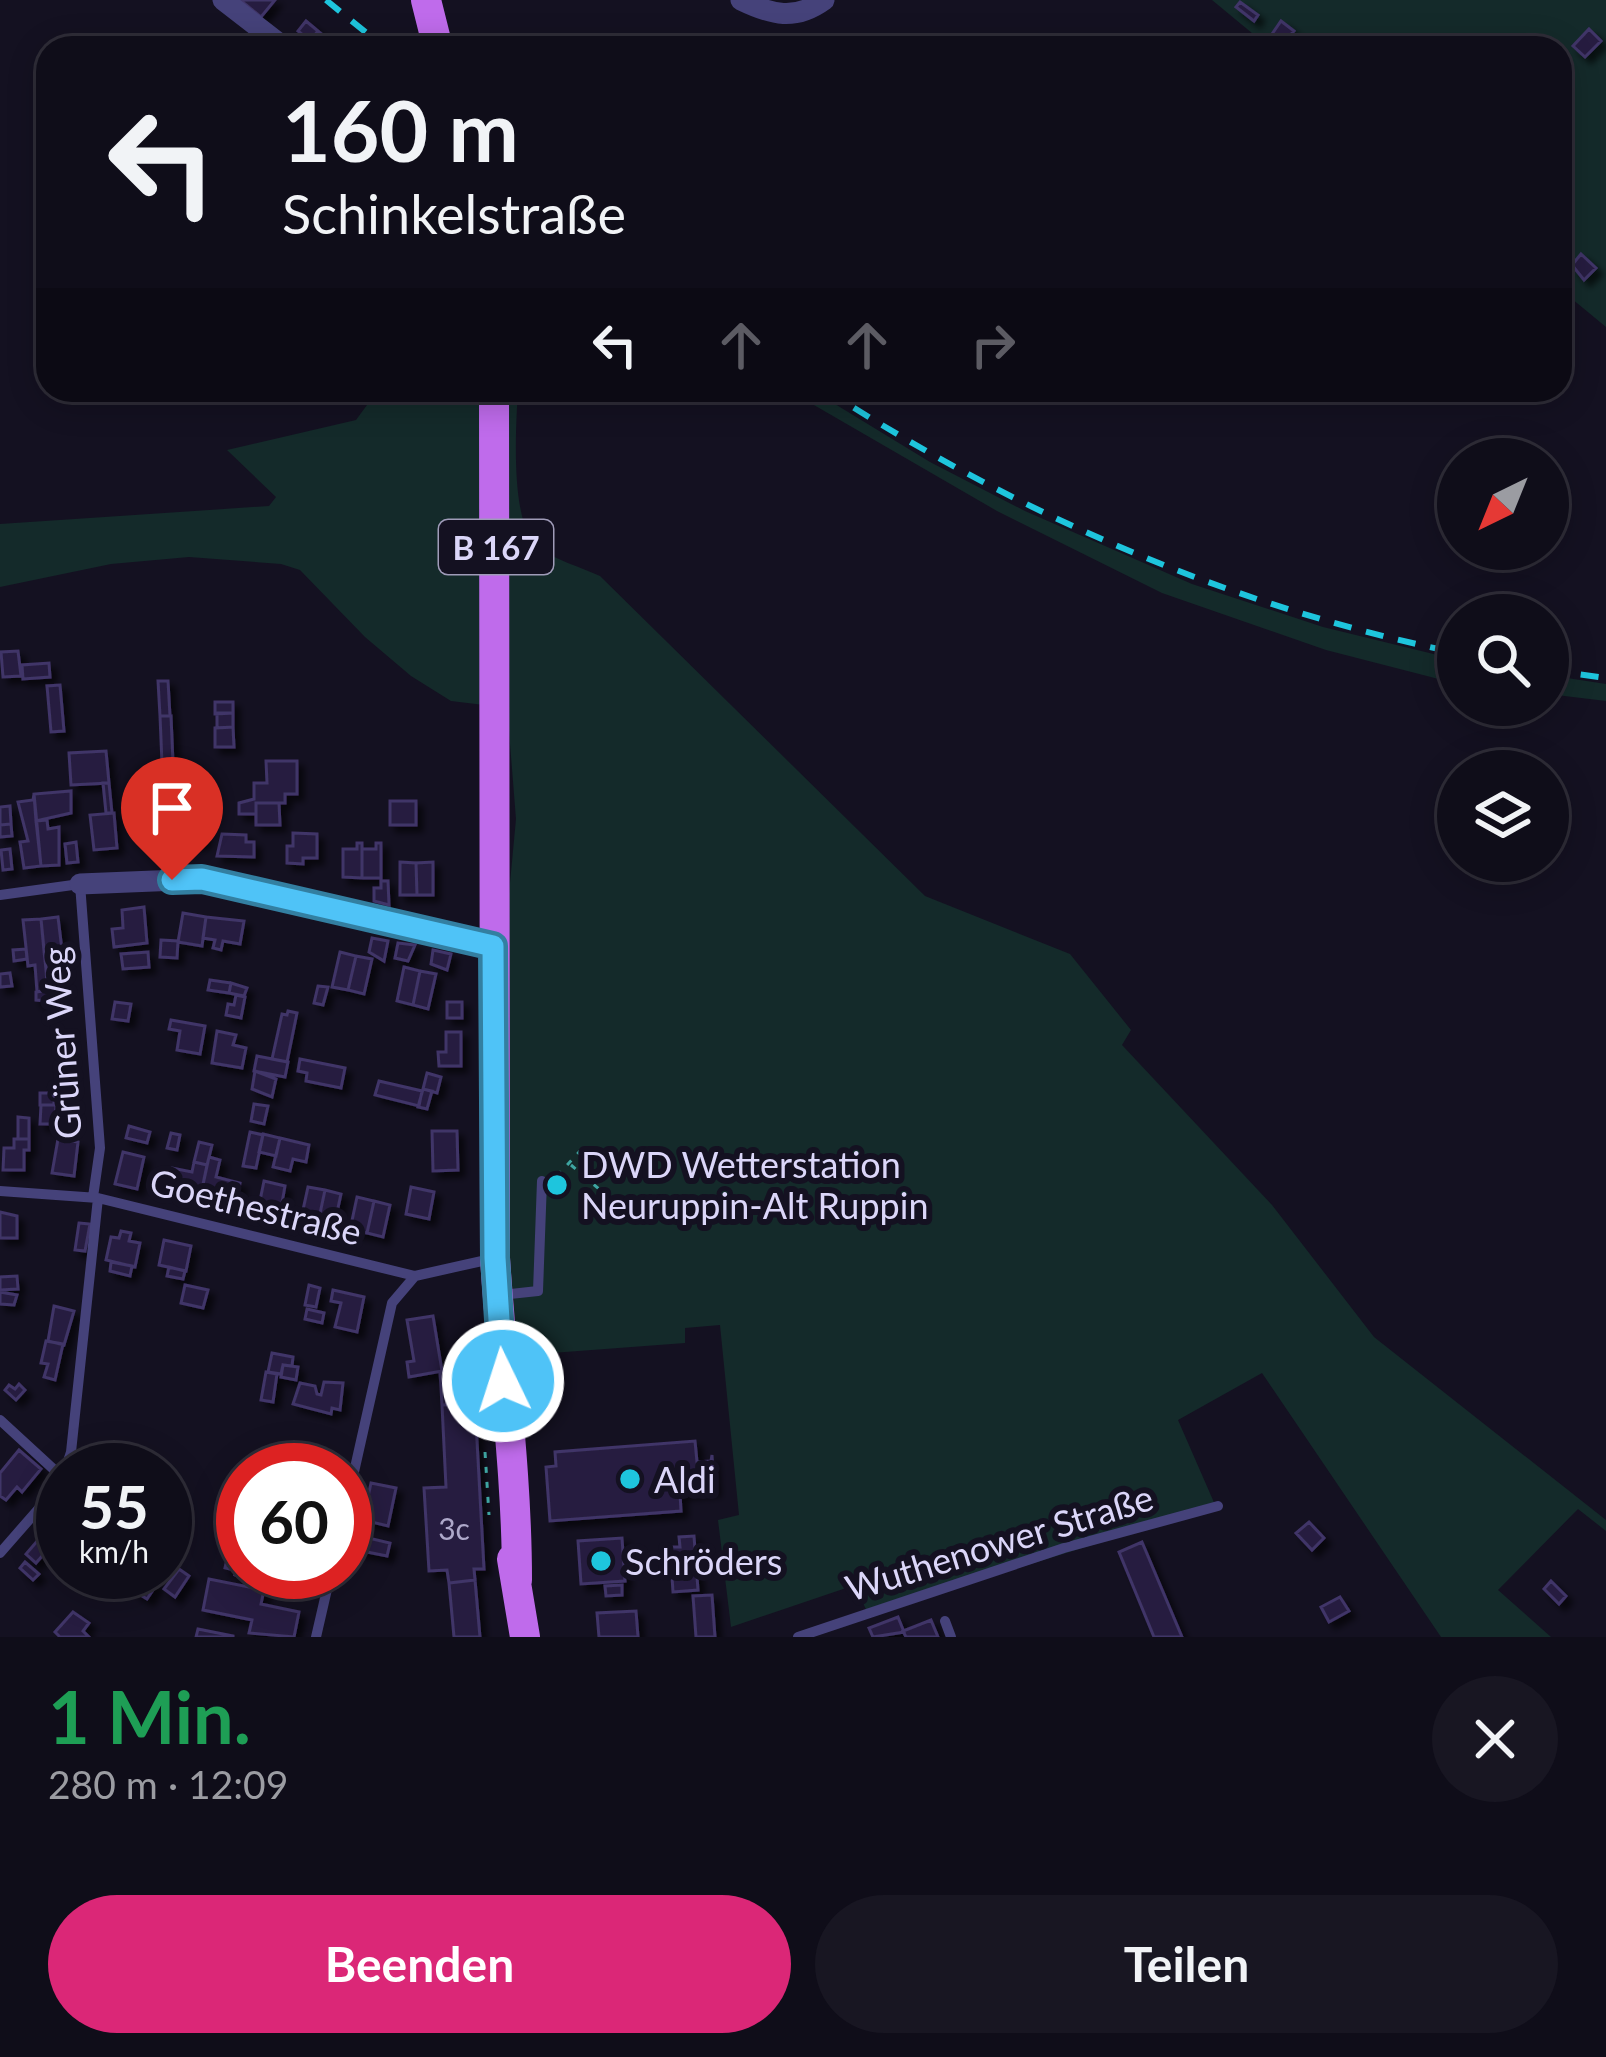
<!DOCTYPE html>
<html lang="de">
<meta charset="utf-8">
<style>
body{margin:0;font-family:Lato,sans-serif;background:#181622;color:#f1f3f6;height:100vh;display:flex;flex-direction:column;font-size:45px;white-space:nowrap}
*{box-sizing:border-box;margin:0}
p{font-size:39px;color:#9b9ca2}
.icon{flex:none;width:66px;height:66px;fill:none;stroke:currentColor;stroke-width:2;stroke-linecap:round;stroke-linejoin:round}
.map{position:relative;height:1637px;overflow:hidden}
.side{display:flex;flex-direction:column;background:#0f0d19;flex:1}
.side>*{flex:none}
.guide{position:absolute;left:36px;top:36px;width:1536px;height:366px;border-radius:36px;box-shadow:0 6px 30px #0003,0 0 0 3px #2f2d38;background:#0f0d19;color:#f1f3f6;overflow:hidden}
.needle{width:78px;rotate:223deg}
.fabs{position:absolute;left:1437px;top:438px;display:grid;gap:24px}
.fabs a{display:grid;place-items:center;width:132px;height:132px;border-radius:50%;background:#0f0d19;box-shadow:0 6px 30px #0003,0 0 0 3px #2f2d38;font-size:60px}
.speed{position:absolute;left:36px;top:1443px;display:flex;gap:24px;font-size:60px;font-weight:700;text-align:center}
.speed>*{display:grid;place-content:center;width:156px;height:156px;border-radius:50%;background:#0f0d19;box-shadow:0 6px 30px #0003,0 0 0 3px #2f2d38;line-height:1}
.speed small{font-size:30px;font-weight:400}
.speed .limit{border:18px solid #d22;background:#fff;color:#111}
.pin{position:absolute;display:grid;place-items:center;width:102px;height:102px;color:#fff;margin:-123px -51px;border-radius:50% 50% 50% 0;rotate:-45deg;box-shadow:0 0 12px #0007}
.pin .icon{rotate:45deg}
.me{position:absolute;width:132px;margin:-66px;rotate:356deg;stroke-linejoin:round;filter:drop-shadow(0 0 9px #0008)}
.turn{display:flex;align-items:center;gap:42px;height:252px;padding:0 48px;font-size:54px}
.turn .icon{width:156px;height:156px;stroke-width:2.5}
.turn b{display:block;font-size:84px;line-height:102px}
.lanes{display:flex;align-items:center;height:114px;padding:0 48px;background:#0003;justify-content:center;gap:60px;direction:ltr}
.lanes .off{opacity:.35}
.round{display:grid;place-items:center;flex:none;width:126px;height:126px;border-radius:63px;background:#181622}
.head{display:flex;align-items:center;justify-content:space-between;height:204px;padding:0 48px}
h1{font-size:72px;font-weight:700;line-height:90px;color:#1e9e55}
.primary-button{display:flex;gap:24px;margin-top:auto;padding:24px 48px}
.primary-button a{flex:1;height:138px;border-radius:72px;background:#db2777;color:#fff;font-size:48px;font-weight:700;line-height:138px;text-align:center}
.primary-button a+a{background:#181622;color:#f1f3f6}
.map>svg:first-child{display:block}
</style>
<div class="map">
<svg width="1606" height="1637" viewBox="0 0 1606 1637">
<defs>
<filter id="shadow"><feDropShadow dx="6" dy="6" stdDeviation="3" flood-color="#0009"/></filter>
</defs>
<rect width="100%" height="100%" fill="#141121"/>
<path fill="#142a2a" d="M1212,0H1606V327L1560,289V48H1270Z
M378,390H478L488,536L484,705L451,701L411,676L365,637L300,570L281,564L189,557L111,564L0,587V524L269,506L276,497L227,450L356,420Z
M505,390H518C516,425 509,526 539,548C556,560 580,567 600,576L925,896L1070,954L1131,1030L1122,1045L1272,1205L1374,1337L1606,1520V1531L1578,1509L1498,1590L1551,1637H1441L1262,1373L1178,1420L1216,1507L868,1614L855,1585L731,1627L718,1520L739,1515L720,1325L685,1328V1343L525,1355L522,1336L509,1333L504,947L516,819L507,706Z
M788,390H812L930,462L1025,511L1192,584L1323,627L1458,660V684L1326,650L1162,593L997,511Z
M1548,675L1606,684V701L1548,694Z"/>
<path fill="#271f3f" stroke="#403468" stroke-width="3" filter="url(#shadow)" d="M240,0H275L261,17Z
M1240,2L1258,15L1254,21L1236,7Z
M306,21L318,31L310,41L298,31Z
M1281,21L1294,31L1285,41L1281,38L1277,43L1270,37Z
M1589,29L1601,41L1585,57L1573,46Z
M319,32L331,42L326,48L312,41Z
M1581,254L1596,268L1584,280L1572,265Z
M18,651L21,676L3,677L1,652Z
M49,663L50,677L23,679L22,665Z
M158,681H168L170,716H160Z
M60,685L64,731L51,732L47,686Z
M215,702H233V713L215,714Z
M217,713H233V727L217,728Z
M160,716H171L174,786L163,787Z
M233,727L234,747H215V728Z
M106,751L109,783L71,785L69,753Z
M266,761H297V794H285V803H256V814H239V803L254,799V783H267Z
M103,783H109L112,813H106Z
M71,791V813L36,821L34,794Z
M34,794L41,866L24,868L20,842L28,841L18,802L33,800Z
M390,801H416V825H390Z
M256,803H279L280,825H256Z
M10,806L11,824L0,825V807Z
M185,807H203V842H176V818H185Z
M114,813L117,848L94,850L90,815Z
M47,820L48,829L59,827V865L41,866L36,821Z
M11,824L12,836L0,837V825Z
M293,833L317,834V858H303V864L287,863V846H293Z
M222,834L246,835V842H254V857L217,856Z
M76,842L78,862L67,863L65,844Z
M357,843H362V878L343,877V849H357Z
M376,843H381V878H362V849H376Z
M10,849L12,869L3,870L1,850Z
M400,862L416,863L417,895H400Z
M433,862V895H417L416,863Z
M381,881H388L389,905L374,901V888H381Z
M144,907L147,943L114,947L112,929L123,928L122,910Z
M183,913L206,917L202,946L178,942Z
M58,917L62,950L44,951L41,919Z
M206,917L244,921L240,944L223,941L221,950L213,948L215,940L203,938Z
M41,919L48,990L37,992L35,965L28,966L23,920Z
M372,938L388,941L384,961L369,952Z
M161,940L178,941L177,958L160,957Z
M398,943L415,945L408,961L395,958Z
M26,949L27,959L14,961L13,950Z
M433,950L451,954L447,970L431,964Z
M44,951H53L56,968L46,969Z
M148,952L149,967L123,969L121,954Z
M340,952L356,956L348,990L332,987Z
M356,956L372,959L364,994L348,990Z
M404,967L420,971L413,1005L397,1001Z
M57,968L58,983L47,984L46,969Z
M420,971L436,974L428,1009L413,1005Z
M10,973L12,986L0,987V974Z
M210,980L231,983L229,993L208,990Z
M231,983L247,988L244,996L229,993Z
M318,986L328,987L323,1005L314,1003Z
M48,990L49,1001L36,1000V992Z
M236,995L245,997L241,1018L226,1015L228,1004L234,1005Z
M115,1002L131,1004L128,1021L112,1019Z
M447,1002H462V1018H447Z
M288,1011L297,1013L287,1062L272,1059L282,1014L287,1015Z
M171,1020L205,1026L200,1054L177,1050L180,1031L169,1029Z
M217,1031L236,1035L233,1045L246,1048L242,1068L212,1063Z
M446,1032H461V1066H439L438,1052H446Z
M257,1056L288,1062L285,1077L254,1071Z
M300,1059L345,1068L341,1088L306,1081L307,1073L298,1071Z
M255,1071L276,1079L272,1097L252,1089Z
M427,1073L441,1077L437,1093L423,1089Z
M379,1081L422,1091L419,1106L375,1095Z
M423,1089L432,1091L427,1109L418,1107Z
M40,1093H54V1105H40Z
M254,1104L268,1106L264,1124L251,1121Z
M41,1105H56L55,1124H40Z
M18,1117L29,1118V1139H18Z
M129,1126L150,1132L147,1143L126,1138Z
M432,1131H457L458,1170L433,1171Z
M250,1132L263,1135L256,1168L243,1166Z
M171,1133L180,1135L177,1150L167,1148Z
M263,1134L280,1138L276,1156L259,1152Z
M280,1138L309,1145L306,1162L293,1159L290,1171L273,1167Z
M14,1139H29V1150H24V1170H3L4,1148H14Z
M58,1139L78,1142L74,1176L52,1173Z
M199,1142L212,1145L207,1165L194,1162Z
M123,1152L144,1157L137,1189L115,1184Z
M209,1157L220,1160L216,1177L240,1183L236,1205L201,1194Z
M194,1162L207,1165L201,1194L167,1190L172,1168L192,1172Z
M264,1181L285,1186L279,1220L257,1215Z
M308,1187L325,1190L318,1223L301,1219Z
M411,1187L434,1192L429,1219L406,1214Z
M325,1190L341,1194L334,1226L318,1223Z
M357,1197L374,1201L367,1233L350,1230Z
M374,1201L390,1205L383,1237L367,1233Z
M0,1212L17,1216V1238H0Z
M79,1223L90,1224L85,1251L75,1250Z
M121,1231L131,1233L129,1241L140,1243L135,1267L106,1260L111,1237L119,1238Z
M164,1240L191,1246L186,1271L159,1265Z
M111,1262L132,1266L130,1276L110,1271Z
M169,1267L185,1271L183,1279L167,1276Z
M17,1276L18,1289L0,1290V1277Z
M185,1285L208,1290L203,1308L181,1303Z
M309,1285L320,1288L316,1307L305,1305Z
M333,1290L364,1297L357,1332L335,1327L341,1303L331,1301Z
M0,1292L17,1295L14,1305L0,1304Z
M54,1306L74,1311L64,1345L48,1341Z
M307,1309L324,1313L322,1323L305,1319Z
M433,1316L442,1371L409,1377L407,1362L414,1361L407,1320Z
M46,1341L63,1344L55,1380L44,1377L48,1364L41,1363Z
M272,1353L293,1357L292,1366L283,1365L281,1374L268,1372Z
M283,1365L298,1367L296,1380L281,1377Z
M473,1370L475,1404L442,1405L440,1372Z
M266,1372L277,1374L273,1402L261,1400Z
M324,1382L343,1383L340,1410L332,1408L331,1414L293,1404L300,1383L315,1386L317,1394L321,1395Z
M19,1384L25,1390L16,1400L5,1390L9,1385L15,1389Z
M475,1404L484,1569H474L475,1580L449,1583L447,1570L429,1571L424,1488L446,1487L442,1405Z
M695,1441L697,1462L711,1461L712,1455L714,1490L680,1493L681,1511L550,1521L546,1467L556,1466L555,1452Z
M19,1450L41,1469L22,1492L17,1487L6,1500L0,1496V1473Z
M287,1453L328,1462L326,1470H284Z
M371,1483L396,1488L388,1526L363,1520Z
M1309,1522L1324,1538L1312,1550L1296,1533Z
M360,1536L390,1543L387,1556L357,1550Z
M694,1536L698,1590L673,1592L670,1547H680L679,1537Z
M232,1538L243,1540L238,1571L225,1568Z
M622,1538L625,1581L581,1584L578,1541Z
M39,1539L49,1548L36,1563L26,1554Z
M1142,1542L1182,1637H1154L1119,1552Z
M243,1558V1572H259L254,1583L235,1575Z
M25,1562L39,1574L33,1580L20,1568Z
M179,1569L189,1576L175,1597L164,1589Z
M144,1576L157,1584L147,1599L134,1591Z
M209,1579L264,1590L261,1604L299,1612L294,1637L249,1633L252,1620L203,1610Z
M475,1580L480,1637H454L449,1583Z
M1551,1581L1566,1596L1559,1604L1544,1589Z
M622,1585V1595L606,1596L605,1586Z
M712,1595L715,1637H696L693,1596Z
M1340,1597L1349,1611L1329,1622L1321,1607Z
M636,1611L638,1637H599L597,1613Z
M73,1612L89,1623L83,1631L89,1637H60L55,1632Z
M898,1617L904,1632L873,1637L869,1628Z
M931,1620L938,1637H906L903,1631Z
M198,1629L233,1636V1637H196Z"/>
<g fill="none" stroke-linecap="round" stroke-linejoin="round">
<path stroke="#3ea5a2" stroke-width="3" stroke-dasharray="6 9" stroke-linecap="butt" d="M774,48L785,36
M571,1165L599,1189L606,1186
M557,1176L580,1151
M485,1452L489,1515"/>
<path stroke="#45427a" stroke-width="10" d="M0,895L80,884L100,1148L93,1197
M0,1191L98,1198L415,1276L491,1259
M501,1295L538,1291L542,1181
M0,1420L62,1477
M65,1470L71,1452L98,1198
M345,1512L392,1303L415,1276
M0,1553L49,1497L63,1474
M945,1621L951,1637
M316,1637L331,1572
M798,1637L1064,1548L1218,1506"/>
<path stroke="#45427a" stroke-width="21" d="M223,0L285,48
M741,0C772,15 795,21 824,0
M80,884L203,879L493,946"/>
<path stroke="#bf6beb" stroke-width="30" d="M426,0L438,48
M494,390L495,1258C502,1366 517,1472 517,1580
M512,1559L525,1637"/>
<path stroke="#1ec5dd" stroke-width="6" stroke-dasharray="18 15" stroke-linecap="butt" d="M326,0L385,48
M826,390C1019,515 1232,607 1458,653
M1548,670L1606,678"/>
</g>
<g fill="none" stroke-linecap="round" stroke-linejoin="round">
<g stroke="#337fa1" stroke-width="30">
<path id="route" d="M172,880L202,879L493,946L495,1258L503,1381"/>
</g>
<use href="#route" stroke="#4fc3f7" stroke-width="21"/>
</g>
<g fill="#1ec5dd" stroke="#141121" stroke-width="4.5">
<circle cx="557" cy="1185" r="12"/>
<circle cx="630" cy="1479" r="12"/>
<circle cx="601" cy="1561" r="12"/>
</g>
<g text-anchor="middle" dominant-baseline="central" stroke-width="12" stroke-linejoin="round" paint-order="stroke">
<g font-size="30" fill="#aea8ca">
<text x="454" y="1528">3c</text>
</g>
<rect fill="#141121" stroke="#9f9bb8" stroke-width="3" x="439" y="520" width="114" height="54" rx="9"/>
<g font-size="33" font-weight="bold" fill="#dbd6f9">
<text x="496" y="547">B 167</text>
</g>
<g font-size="36" fill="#dbd6f9" stroke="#141121">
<text transform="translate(61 1043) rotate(-94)">Grüner Weg</text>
<text transform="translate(256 1206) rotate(14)">Goethestraße</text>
<text transform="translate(999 1542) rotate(-17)">Wuthenower Straße</text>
</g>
<g font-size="36" fill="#dbd6f9" stroke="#141121" text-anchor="start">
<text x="581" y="1164">DWD Wetterstation<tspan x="581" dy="41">Neuruppin-Alt Ruppin</tspan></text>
<text x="654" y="1479">Aldi</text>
<text x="625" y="1561">Schröders</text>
</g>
</g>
</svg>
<div class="fabs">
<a><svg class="needle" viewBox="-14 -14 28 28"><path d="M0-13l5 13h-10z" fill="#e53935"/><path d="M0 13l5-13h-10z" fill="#9b9ca2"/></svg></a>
<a><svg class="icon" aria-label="search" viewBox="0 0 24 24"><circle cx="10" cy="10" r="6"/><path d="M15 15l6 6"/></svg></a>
<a><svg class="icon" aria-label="layers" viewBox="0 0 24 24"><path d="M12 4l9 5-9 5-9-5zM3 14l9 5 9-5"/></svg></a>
</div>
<div class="speed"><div>55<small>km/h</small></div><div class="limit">60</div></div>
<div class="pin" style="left:172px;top:880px;background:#d93025"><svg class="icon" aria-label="arrive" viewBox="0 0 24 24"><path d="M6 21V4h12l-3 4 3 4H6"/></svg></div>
<svg class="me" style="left:503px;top:1381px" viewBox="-20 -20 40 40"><circle r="17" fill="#4fc3f7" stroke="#fff" stroke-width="3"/><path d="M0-11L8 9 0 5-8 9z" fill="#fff"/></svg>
<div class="guide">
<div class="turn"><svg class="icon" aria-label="left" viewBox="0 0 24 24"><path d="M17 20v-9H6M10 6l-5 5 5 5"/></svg><div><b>160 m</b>Schinkelstraße</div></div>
<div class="lanes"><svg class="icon" aria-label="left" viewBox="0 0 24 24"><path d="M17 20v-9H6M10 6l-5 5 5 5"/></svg><svg class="icon off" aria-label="ahead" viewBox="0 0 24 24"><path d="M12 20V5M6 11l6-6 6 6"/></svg><svg class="icon off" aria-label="ahead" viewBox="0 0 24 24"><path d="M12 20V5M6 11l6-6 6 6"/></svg><svg class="icon off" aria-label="right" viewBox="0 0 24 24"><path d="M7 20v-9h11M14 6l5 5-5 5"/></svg></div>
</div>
</div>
<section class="side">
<div class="head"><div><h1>1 Min.</h1><p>280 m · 12:09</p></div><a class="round"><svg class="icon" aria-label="close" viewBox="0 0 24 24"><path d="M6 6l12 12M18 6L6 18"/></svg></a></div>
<div class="primary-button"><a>Beenden</a><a>Teilen</a></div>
</section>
